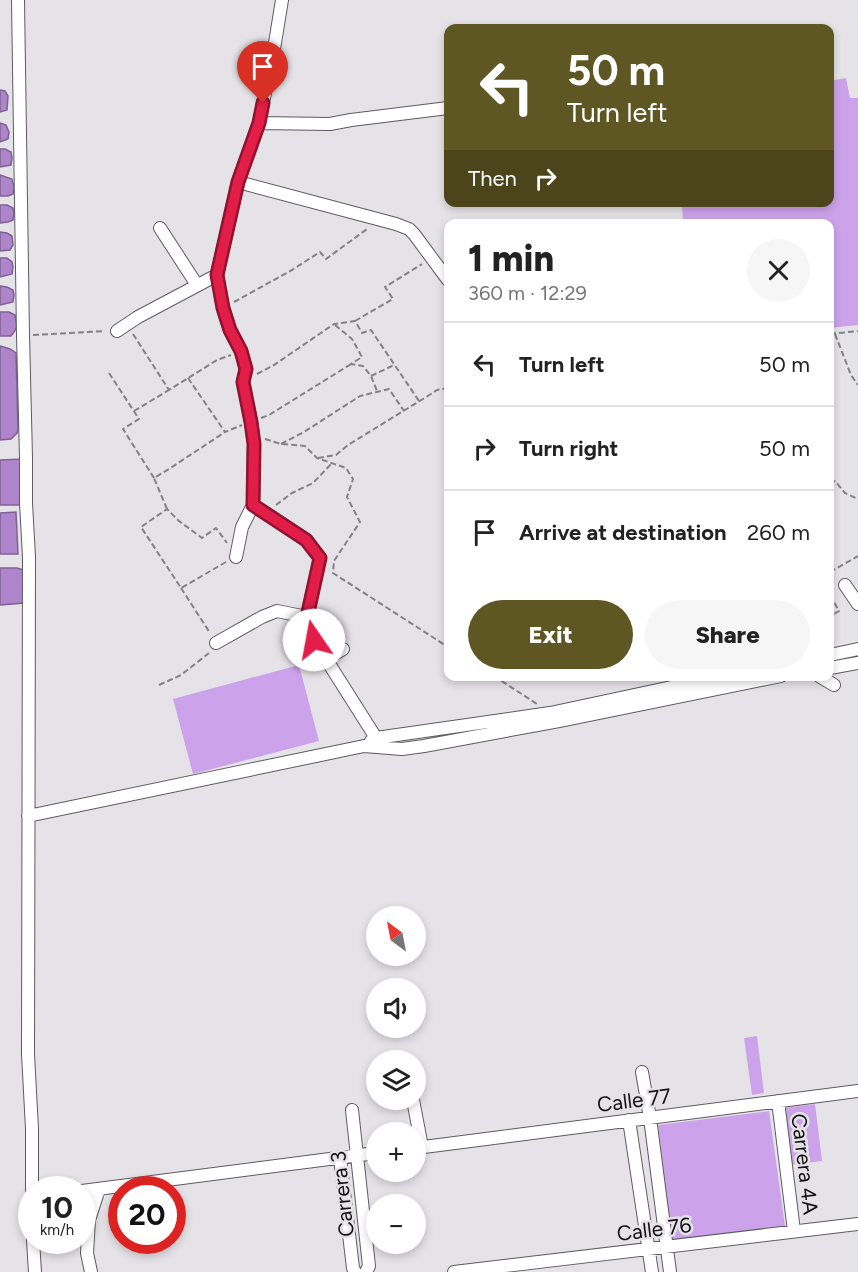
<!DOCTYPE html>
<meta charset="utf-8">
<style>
body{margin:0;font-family:Figtree,sans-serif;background:#f6f6f6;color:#222;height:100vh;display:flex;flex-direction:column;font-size:22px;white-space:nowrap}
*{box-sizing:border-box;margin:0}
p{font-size:20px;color:#767676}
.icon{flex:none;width:33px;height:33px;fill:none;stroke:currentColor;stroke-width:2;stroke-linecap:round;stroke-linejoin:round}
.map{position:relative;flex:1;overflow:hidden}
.drawer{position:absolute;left:444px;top:219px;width:390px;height:462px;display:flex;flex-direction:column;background:#fff;border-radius:12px;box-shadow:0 3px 9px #0003}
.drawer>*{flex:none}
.guide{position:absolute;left:444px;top:24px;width:390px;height:183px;border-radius:12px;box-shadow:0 3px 9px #0003;background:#5f5723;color:#fff;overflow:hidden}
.needle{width:39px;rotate:328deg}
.fabs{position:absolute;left:366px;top:906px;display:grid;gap:12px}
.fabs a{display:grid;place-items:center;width:60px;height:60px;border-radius:50%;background:#fff;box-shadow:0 3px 9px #0003;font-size:30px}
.speed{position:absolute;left:18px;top:1176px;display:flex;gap:12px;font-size:30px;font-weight:700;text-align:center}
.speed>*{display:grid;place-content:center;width:78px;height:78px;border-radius:50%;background:#fff;box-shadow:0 3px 9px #0003;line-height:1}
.speed small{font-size:15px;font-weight:400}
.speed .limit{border:9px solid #d22;background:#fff;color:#111}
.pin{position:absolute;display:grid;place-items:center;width:51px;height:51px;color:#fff;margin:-62px -26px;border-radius:50% 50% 50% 0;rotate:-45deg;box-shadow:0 0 6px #0007}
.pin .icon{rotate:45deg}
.me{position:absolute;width:66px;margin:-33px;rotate:348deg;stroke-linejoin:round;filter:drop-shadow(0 0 4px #0008)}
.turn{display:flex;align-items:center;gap:21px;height:126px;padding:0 24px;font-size:27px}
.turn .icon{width:78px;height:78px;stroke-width:2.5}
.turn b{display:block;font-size:42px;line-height:51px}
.then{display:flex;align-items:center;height:57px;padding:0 24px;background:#0003;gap:12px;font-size:22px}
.round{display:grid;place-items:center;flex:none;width:63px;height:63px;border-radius:32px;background:#f6f6f6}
.head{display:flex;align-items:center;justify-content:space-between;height:102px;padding:0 24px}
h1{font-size:36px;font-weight:800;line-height:45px}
.primary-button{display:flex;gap:12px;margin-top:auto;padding:12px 24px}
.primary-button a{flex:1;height:69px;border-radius:36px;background:#5f5723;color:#fff;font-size:24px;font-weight:800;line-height:69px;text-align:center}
.primary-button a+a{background:#f6f6f6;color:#222}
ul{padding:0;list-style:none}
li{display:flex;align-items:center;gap:18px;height:84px;padding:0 24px;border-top:2px solid #e0e0e0}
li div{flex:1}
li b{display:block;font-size:22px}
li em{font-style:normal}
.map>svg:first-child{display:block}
</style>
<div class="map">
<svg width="858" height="1272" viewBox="0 0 858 1272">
<rect width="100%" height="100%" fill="#e5e3e7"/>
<path fill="#cca3ea" d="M846,78L850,98H858V325L830,328V224L683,223L682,203L830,202V81Z
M299,665L319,741L193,774L173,699Z
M757,1036L764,1093L752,1095L744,1038Z
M815,1104L822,1161L789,1165L783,1108Z
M769,1111L785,1226L672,1241L658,1125Z"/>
<path fill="#ae84cb" stroke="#7f6294" stroke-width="1.5" d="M0,90L5,91L8,96L7,110L0,112Z
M0,123L6,125L9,132L8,139L0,142Z
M0,149H5L11,152L12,158L11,165L0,167Z
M0,175L12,179L14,187L13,194L8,196H0Z
M0,205H7L13,208L14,213L13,220L8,222L0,223Z
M0,232L7,233L12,236L13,245L10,250L0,251Z
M0,258H7L12,262L13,267L12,274L0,277Z
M0,286L7,287L13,290L14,295L13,302L0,305Z
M0,312H9L15,315C17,325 18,328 11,336H0Z
M0,346L10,349L16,353L18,429L17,433L11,439L0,440Z
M23,459V505H0V460Z
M16,512L18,554H0V513Z
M0,568H17L24,570V603L0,605Z"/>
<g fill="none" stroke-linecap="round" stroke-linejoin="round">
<g stroke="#5d5b5f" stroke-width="14">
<path id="minor" d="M18,0L23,335L26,458V503L29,557L28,1054L32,1129V1190
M282,0L275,43L259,123L238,182L217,275L223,308L230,330L241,351L246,369L243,382L251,421L254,444L253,505L307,540L320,558L307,617L314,640L376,738L388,748
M259,123L330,124L351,120L448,108
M238,182L396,224L409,229L414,234L448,280
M160,228L197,285
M117,331L138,317L217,275
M236,557L242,527L253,505
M845,585L858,604
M314,640L332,631
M216,643L262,617L277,611L307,617
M830,655L858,649
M326,659L343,649
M830,668L858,663
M819,676L834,685
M371,741L376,738L550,713L723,676
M28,816L364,746L402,749L424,746L559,721L781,676
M642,1072L650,1118L670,1272
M413,1100L422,1147
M778,1101L794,1231
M352,1110L369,1266L366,1272
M629,1120L652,1272
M416,1148L858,1091
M340,1158L353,1268L355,1272
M82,1191L376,1153
M31,1198H32
M33,1240L35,1272
M91,1272L87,1253L89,1220L99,1189
M454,1272L858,1224"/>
</g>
<path stroke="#838285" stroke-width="2" stroke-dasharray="6 3" stroke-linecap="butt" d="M234,302L292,270L320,252L326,259L367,229
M355,321L393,299L385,287L422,264
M335,325L352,339L362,357L351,364L363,366L371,376L377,391
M133,334L169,390L217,360L231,355
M830,334L858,331
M835,334L851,375L858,385
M33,335L105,331
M109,373L139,419L123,429L154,478
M257,374L274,365L334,324L355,321L362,333L371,330L419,401
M371,376L394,365
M188,378L225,432L242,425
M134,411L169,390
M261,418L269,415L351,364
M265,439L281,444L305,446L317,458L346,468L353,479L347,497L360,522L334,561L333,573L448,647
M281,444L304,432L360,396L389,389L404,411
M318,458L336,455L348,445L431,394L437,390L448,388
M830,484L835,481L845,493L858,499
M276,505L292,493L313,483L332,463
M167,509L154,478L169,469L225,432
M226,562L181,588L141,527L167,509L179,521L202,538L216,528L227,543
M830,572L858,556
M181,588L210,633
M830,595L839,611L834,614
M494,676L537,704
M159,685L181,675L209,653"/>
<use href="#minor" stroke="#fff" stroke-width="12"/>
</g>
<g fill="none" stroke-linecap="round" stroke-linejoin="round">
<g stroke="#92132f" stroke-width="15">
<path id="route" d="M263,103L259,123L238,182L217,275L223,308L230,330L241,351L246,369L243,382L251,422L254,444L253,505L306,540L320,558L307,617L314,640"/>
</g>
<use href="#route" stroke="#e11d48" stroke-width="10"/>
</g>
<g text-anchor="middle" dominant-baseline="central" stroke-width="5" stroke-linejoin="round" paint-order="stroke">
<g font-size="21" fill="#121113" stroke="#e5e3e7">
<text transform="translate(634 1100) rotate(-7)">Calle 77</text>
<text transform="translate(805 1164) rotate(83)">Carrera 4A</text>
<text transform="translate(342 1194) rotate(-96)">Carrera 3</text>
<text transform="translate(654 1229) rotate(-7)">Calle 76</text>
</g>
</g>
</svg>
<div class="fabs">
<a><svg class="needle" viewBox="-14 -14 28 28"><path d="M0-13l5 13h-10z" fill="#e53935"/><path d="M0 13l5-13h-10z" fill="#767676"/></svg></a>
<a><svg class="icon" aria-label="sound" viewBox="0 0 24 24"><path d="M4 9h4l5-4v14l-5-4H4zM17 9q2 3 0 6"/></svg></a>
<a><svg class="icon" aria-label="layers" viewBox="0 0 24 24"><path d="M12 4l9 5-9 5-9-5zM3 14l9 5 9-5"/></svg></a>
<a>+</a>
<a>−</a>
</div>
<div class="speed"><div>10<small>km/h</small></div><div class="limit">20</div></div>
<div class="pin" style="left:263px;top:103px;background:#d93025"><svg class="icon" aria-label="arrive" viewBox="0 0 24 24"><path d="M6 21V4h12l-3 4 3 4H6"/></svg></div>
<svg class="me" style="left:314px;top:640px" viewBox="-20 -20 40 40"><circle r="19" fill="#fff"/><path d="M0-13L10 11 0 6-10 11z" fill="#e11d48"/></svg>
<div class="guide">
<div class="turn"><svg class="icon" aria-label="left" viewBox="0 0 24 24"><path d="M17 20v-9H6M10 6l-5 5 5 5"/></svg><div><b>50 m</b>Turn left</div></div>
<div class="then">Then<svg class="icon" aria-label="right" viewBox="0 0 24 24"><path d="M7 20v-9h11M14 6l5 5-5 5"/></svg></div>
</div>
<section class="drawer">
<div class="head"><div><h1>1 min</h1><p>360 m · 12:29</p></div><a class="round"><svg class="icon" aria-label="close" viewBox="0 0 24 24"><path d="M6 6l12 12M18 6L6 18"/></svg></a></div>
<ul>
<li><svg class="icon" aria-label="left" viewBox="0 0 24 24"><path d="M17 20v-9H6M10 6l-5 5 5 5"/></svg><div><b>Turn left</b></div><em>50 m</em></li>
<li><svg class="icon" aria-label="right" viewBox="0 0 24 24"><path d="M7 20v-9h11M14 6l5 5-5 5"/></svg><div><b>Turn right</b></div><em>50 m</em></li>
<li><svg class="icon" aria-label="arrive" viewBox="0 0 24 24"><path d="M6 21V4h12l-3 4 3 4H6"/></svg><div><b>Arrive at destination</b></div><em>260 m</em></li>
</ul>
<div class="primary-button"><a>Exit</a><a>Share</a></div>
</section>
</div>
